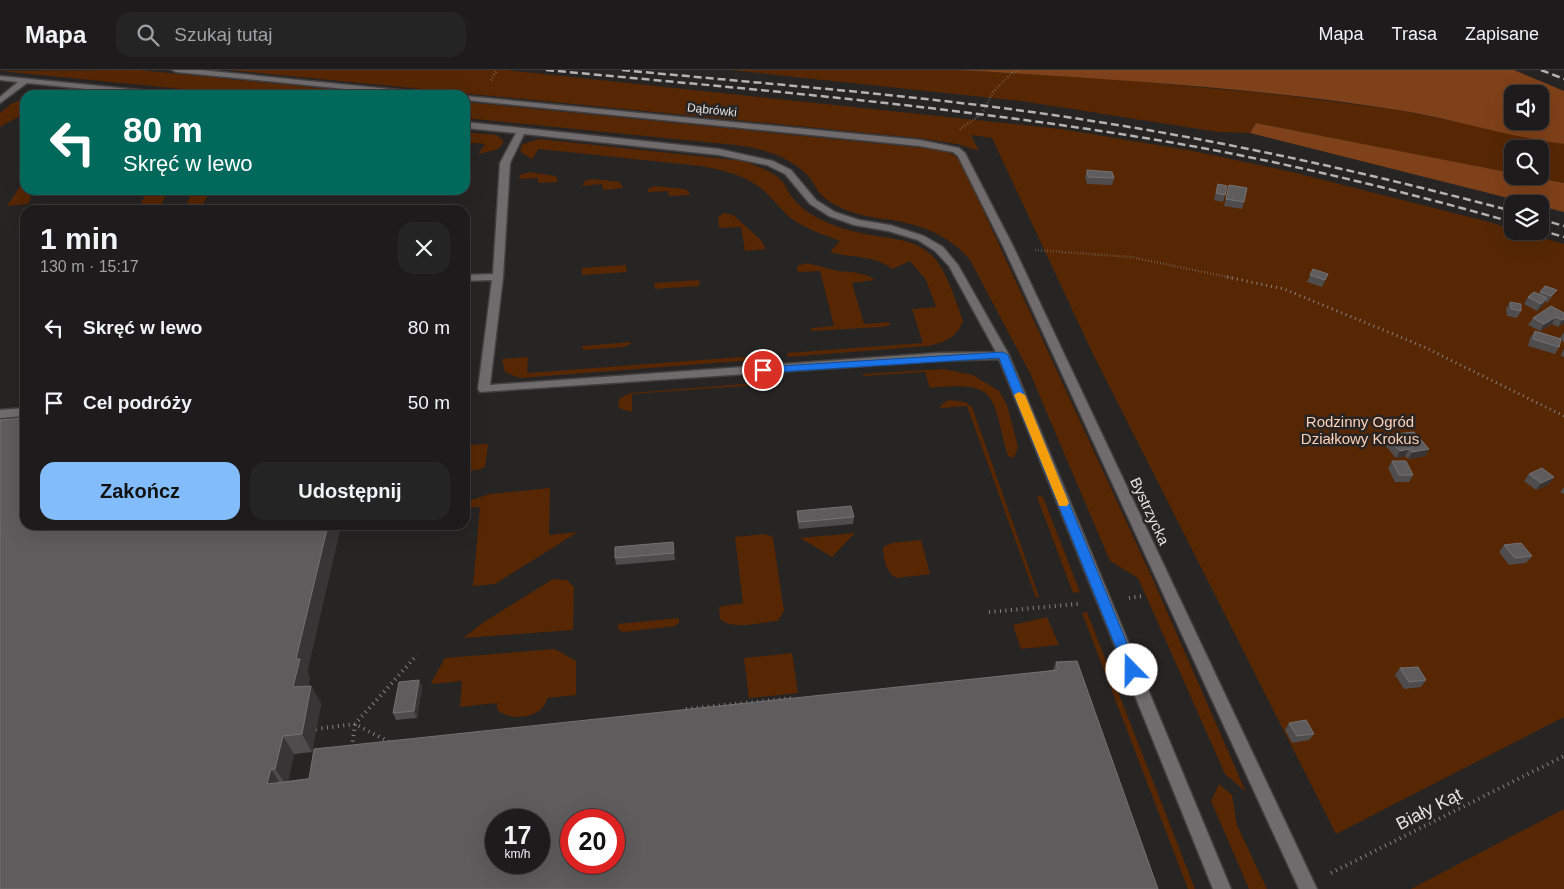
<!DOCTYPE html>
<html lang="pl">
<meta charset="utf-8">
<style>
body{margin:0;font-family:Arial,sans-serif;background:#252424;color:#f1f3f6;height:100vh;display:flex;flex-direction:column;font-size:19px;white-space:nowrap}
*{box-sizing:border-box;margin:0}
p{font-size:16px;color:#a0a1a3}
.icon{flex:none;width:28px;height:28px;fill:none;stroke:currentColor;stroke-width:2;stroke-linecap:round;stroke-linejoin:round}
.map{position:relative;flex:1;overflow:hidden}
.details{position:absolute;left:20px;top:135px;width:450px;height:325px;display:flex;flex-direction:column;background:#1d1b1b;border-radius:15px;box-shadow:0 5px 20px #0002,0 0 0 1px #3b393a}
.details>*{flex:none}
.hud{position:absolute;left:20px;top:20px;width:450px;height:105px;border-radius:15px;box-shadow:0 5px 20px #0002,0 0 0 1px #3b393a;background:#00695c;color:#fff;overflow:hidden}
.buttons{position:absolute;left:1504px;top:15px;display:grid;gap:10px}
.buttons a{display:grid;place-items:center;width:45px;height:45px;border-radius:10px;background:#1d1b1b;box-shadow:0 5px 20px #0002,0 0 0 1px #3b393a;font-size:25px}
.speed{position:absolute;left:485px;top:739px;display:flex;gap:10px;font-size:25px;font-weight:700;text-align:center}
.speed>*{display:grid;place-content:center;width:65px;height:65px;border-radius:50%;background:#1d1b1b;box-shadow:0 5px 20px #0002,0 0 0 1px #3b393a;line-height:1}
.speed small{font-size:12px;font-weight:400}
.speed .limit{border:8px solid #d22;background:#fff;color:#111}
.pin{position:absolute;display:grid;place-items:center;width:42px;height:42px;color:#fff;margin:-21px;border:2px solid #fff;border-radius:50%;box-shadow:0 1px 5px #0007}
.me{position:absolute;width:55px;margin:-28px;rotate:338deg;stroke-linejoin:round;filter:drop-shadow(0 0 4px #0008)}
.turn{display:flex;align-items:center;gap:18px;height:105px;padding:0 20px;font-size:22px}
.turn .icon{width:65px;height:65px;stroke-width:2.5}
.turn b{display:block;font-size:35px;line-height:42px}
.round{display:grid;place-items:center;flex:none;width:52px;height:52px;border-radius:15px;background:#252424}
.overview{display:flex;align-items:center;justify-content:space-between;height:85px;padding:0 20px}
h1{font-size:30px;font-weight:600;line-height:38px}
.cta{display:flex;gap:10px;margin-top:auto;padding:10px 20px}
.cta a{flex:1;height:58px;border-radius:15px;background:#82bcfa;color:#111;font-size:20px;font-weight:600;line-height:58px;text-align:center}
.cta a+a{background:#252424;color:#f1f3f6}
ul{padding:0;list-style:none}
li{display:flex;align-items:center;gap:15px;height:75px;padding:0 20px}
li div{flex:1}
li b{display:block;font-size:19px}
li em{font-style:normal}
header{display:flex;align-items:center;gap:30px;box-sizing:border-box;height:70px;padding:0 25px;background:#1d1b1b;border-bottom:1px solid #3b393a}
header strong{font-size:24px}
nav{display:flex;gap:28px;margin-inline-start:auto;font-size:18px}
.search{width:350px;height:45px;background:#252424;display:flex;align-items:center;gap:12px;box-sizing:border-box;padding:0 18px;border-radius:15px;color:#a0a1a3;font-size:19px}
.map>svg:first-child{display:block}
</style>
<header>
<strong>Mapa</strong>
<div class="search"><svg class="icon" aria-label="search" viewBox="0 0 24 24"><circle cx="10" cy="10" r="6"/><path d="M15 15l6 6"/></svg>Szukaj tutaj</div>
<nav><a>Mapa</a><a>Trasa</a><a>Zapisane</a></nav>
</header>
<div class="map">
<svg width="1564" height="819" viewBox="0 0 1564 819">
<rect width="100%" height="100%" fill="#272424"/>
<path fill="#572704" d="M139,0L390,25H242L0,1Z
M228,0H505L1061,59L1193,81L1292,102L1489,152L1512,159V161H1520L1564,174V647L1336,764L1092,282L992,68L971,65L979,81L957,74L919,68Z
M730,0H958L1122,10L1282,25L1398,40L1564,74V113L1528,106H1540V79H1512V103L1256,53L1250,63L1218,62L1021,31Z
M25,28V43L0,57V43L11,34Z
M465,32L932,79C944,81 953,82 961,92L1155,514L1246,722L1225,704L1138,508L1110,491L1030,303L970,190C949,165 922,155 891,150C876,148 860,146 846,140C836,136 825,130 818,121C814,115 811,108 805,103C787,85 759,78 735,75L465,48Z
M465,62L497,65L503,70V74L496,80L478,84L485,74L465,72Z
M539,69L744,91C756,96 772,101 781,110C785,114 787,119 789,123C796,133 804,140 814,146C832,156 852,162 872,165C898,170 923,170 939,194C950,211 956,232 963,251C957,268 944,273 927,276L788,287L787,283L923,273L912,239L936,237L926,210L910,191L892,199C876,185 849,188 830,182L840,171C825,165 809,160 795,151C783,143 777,133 767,124C750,106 724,100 700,96L539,79L532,89L522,83L520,80L523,74Z
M529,102L556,106L558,112L538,113V108L519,109L520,105Z
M25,109V120H28L31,129L28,134L7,136Z
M592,109L620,112L623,118L603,120L602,114L582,116L585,111Z
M654,116L685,119L689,122L690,125L669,126L668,121L648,122V119Z
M148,120H168L160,138L138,139Z
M193,120H210L201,140H184Z
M724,143L733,145L761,170L766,179L745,181L741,157L719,158L718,147Z
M807,193C816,195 825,198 834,200C848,203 863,201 875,210L852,213L864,254L889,252L890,255L883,257L812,261L811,258L834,256L820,201L798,202L797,196Z
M626,195L627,202L582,205V198Z
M699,210L700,216L655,219L654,213Z
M630,272L631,274L624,277L585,280L581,277L582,276Z
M768,285V289L520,308L505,302L502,289L528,287L527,303Z
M944,299L973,305L999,321L1007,335L1018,377L1014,388L1008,386C991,327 1001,310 930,318L925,302L863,306V304Z
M772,312V314L632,324V342L621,339L618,335L619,329L630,323Z
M949,330L965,332L972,337L1039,527L1036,528L967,336L940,338L941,335Z
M488,374L485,397L478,400L465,401V375Z
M550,418L549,465L578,462L495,514L473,516L480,437L465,438V432L490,424Z
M1039,426L1043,427L1080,522L1073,523L1037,427Z
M855,463L832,487L800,468Z
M764,464L771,466L773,468L784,541L778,551C761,552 733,561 720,549L719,537L743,533L735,467Z
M921,470L930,504L897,508C886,503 883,488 883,477L892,473Z
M553,509L567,510L574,517L573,560L463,568L484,552Z
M1087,542L1195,819H1188L1082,543Z
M1047,547L1059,575L1021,579L1013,555Z
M679,548V553L675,556L623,562L618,559V554Z
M555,579L576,591V625L547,628C545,648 508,653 497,639V633L460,637L462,611L431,614V613L445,588Z
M792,583L798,623L749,628L744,588Z
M1219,714L1232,725L1237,755L1267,819H1249L1211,731Z
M1564,739V819H1411Z"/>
<path fill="#7f4119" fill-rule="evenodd" d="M958,0H1514L1564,21V74C1508,67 1453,49 1398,40C1252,17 1105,9 958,0ZM1512,24H1540V51H1512Z
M1256,53L1512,103V106H1528L1564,113V142L1540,136V134H1532L1250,63Z"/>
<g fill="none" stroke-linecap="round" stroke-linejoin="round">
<g stroke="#434041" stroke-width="3">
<path id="minor" d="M172,0H200L430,23L434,25H405L176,2Z
M0,6L170,23L174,25H145L27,13L0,33V27L18,12L0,10Z
M465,26L920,70L959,78L965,83L1014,178L1317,819H1299L1004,178L958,86L953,82L920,76L465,30Z
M465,52L719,79L773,91L791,100L816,130L835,142L859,150L890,155L924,166L943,177L958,195L1009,285L1231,819H1213L999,289L938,291L480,322L478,319L492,210L465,211V205L493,204L500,93L516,63L465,58ZM524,64L719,85L767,95L785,104L810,134L829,146L854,155L888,161L918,170L935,181L949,196L996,282L938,283L490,315L503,207L510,93Z
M25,338V346L0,348V340Z"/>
</g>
<path stroke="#868383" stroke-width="2.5" stroke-dasharray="0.5 2.5" stroke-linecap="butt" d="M491,10L497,0
M960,59L982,44L993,22L1012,3L1020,0
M1035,180L1130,187L1233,208"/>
<path stroke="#868383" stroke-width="3" stroke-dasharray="1 4" stroke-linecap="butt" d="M1227,207L1284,219L1422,276L1564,346"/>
<path stroke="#868383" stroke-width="4" stroke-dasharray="1 4.5" stroke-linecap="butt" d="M1129,528L1143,526
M989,542L1078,534
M686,639L794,628
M316,659L355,654L417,585
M352,677L355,654L389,672
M1331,803L1564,686"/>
<use href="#minor" fill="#706c6d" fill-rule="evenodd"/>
<path stroke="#b5b2b2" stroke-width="2.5" stroke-dasharray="8 4" stroke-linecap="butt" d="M546,0C750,19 955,36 1157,70C1277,90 1395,119 1512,152
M622,0C777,15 933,26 1086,50C1230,72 1372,104 1512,141
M1541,0L1564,9
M1540,149L1564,156
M1540,160L1564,167"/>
</g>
<path fill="#4f4c4d" d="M1087,100L1114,108L1112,115L1087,114L1085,107Z
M1218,114L1225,125L1223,132L1214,130Z
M1229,115L1244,132L1242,139L1224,136Z
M1313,199L1328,204L1322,217L1307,212Z
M1557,220L1547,233L1545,232L1543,235L1537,241L1524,234L1528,227L1538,224L1540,222Z
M1510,232L1521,241L1517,248L1507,246L1506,239Z
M1564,243V253L1558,257L1552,254L1540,261L1528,255L1533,248Z
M1535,261L1561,269L1560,268L1564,262V273L1561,269L1559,277L1555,284L1528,276L1530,268Z
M1564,279V287L1561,286L1562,282Z
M1386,365L1429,379L1425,386L1408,389L1405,386L1396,388L1382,372Z
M1392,391L1413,405L1409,412H1395L1388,398Z
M1529,404L1549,414L1536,420L1524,411Z
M1564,417V424L1560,422Z
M797,441L854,447L853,454L799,459L797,448Z
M25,455H341L307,602L310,607L308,616H311L321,634L312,682L294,684L288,711L1053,600L1056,592L1158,819H0Z
M673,472L675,490L616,495L615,488Z
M1504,475L1532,486L1526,493L1509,495L1499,482Z
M1400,598L1426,610L1421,617L1404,619L1395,605Z
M419,610L422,617L417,648L396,650L393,643Z
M1289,653L1314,664L1309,670L1292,673L1285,660Z"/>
<path fill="#383536" d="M1547,228L1543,235L1537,241L1541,234Z
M1556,247L1552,254L1540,261L1544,254Z
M1564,249V253L1558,257L1562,250Z
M1409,379L1405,386L1396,388L1400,381Z
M1429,379L1425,386L1408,389L1412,382Z
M1554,407L1549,414L1536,420L1541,413Z
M328,455H341L307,602L310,607L304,636L293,617L296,589Z
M419,610L422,617L417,648L414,641Z
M311,616L321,634L312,682L302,664Z
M283,666L294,684L287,716L275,699Z
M271,699L282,716L267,714Z"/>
<path fill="#5f5c5d" stroke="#747172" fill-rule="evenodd" d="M1087,100L1112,102L1114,108L1088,107Z
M1218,114L1227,116L1225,125L1216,123Z
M1229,115L1247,118L1244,132L1226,129Z
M1313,199L1328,204L1325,210L1310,205Z
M1545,216L1557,220L1551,226L1540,222Z
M1534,222L1547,228L1541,234L1528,227Z
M1510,232L1521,234V241L1511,239Z
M1551,236L1564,243V249L1562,250L1556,247L1544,254L1533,248Z
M1535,261L1561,269L1559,277L1533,269Z
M25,348V455H328L296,589H300L293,617L311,616L302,664L283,666L275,699H271L267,714L309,709L314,679L1058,600L1056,592L1077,591L1158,819H0V350ZM496,750H539V792H496ZM571,750H614V792H571Z
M1414,362L1429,379L1412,382L1409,379L1400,381L1386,365Z
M1392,391H1406L1413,405H1399Z
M1542,398L1554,407L1541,413L1529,404Z
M851,436L854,447L799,452L797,441Z
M673,472L674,483L615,488V477Z
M1521,473L1532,486L1515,488L1504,475Z
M1418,597L1426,610L1409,612L1400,598Z
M419,610L414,641L393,643L399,612Z
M1306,650L1314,664L1297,666L1289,653Z"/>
<path fill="#1a73e8" stroke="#114b97" d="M1003,282L1008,285L1138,600L1136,604L1132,606L1127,604L1125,600L999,288L763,303L758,300L763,297Z"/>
<path fill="#f59e0b" d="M1019,322L1025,325L1069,433L1067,436H1059L1058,433L1014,325Z"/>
<g text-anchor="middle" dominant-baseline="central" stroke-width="5" stroke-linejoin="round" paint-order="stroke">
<g font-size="12" fill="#e4e1e2" stroke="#272424">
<text transform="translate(712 40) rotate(6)">Dąbrówki</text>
</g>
<g font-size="15" fill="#fed0b6" stroke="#272424">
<text x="1360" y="351">Rodzinny Ogród<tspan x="1360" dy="17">Działkowy Krokus</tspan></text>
</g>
<g font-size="15" fill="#e4e1e2" stroke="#272424">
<text transform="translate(1150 441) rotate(65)">Bystrzycka</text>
</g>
<g font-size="18" fill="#e4e1e2" stroke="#272424">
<text transform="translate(1429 739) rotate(-27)">Biały Kąt</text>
</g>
</g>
</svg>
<div class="buttons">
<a><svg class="icon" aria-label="sound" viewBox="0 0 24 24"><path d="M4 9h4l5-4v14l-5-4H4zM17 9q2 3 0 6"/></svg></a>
<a><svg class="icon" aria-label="search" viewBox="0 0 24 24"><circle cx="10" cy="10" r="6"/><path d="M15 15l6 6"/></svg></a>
<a><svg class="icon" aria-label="layers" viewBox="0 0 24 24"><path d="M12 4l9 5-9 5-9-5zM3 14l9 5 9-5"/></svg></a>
</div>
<div class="speed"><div>17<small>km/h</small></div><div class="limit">20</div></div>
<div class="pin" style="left:763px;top:300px;background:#d93025"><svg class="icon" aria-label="arrive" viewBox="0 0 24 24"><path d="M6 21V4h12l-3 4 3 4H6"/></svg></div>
<svg class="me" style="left:1132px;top:600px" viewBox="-20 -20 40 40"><circle r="19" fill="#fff"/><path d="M0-13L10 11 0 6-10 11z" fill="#1a73e8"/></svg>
<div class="hud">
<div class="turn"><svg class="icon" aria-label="left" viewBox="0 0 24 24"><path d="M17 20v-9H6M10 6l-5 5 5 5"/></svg><div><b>80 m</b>Skręć w lewo</div></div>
</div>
<section class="details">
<div class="overview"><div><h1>1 min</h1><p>130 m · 15:17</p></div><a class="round"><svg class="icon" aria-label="close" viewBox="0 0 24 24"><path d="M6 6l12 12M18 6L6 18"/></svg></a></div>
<ul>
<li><svg class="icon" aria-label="left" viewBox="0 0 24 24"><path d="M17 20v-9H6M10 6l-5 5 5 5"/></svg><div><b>Skręć w lewo</b></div><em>80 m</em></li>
<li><svg class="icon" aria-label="arrive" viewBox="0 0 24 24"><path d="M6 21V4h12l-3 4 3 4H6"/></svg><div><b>Cel podróży</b></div><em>50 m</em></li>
</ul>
<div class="cta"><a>Zakończ</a><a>Udostępnij</a></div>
</section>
</div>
